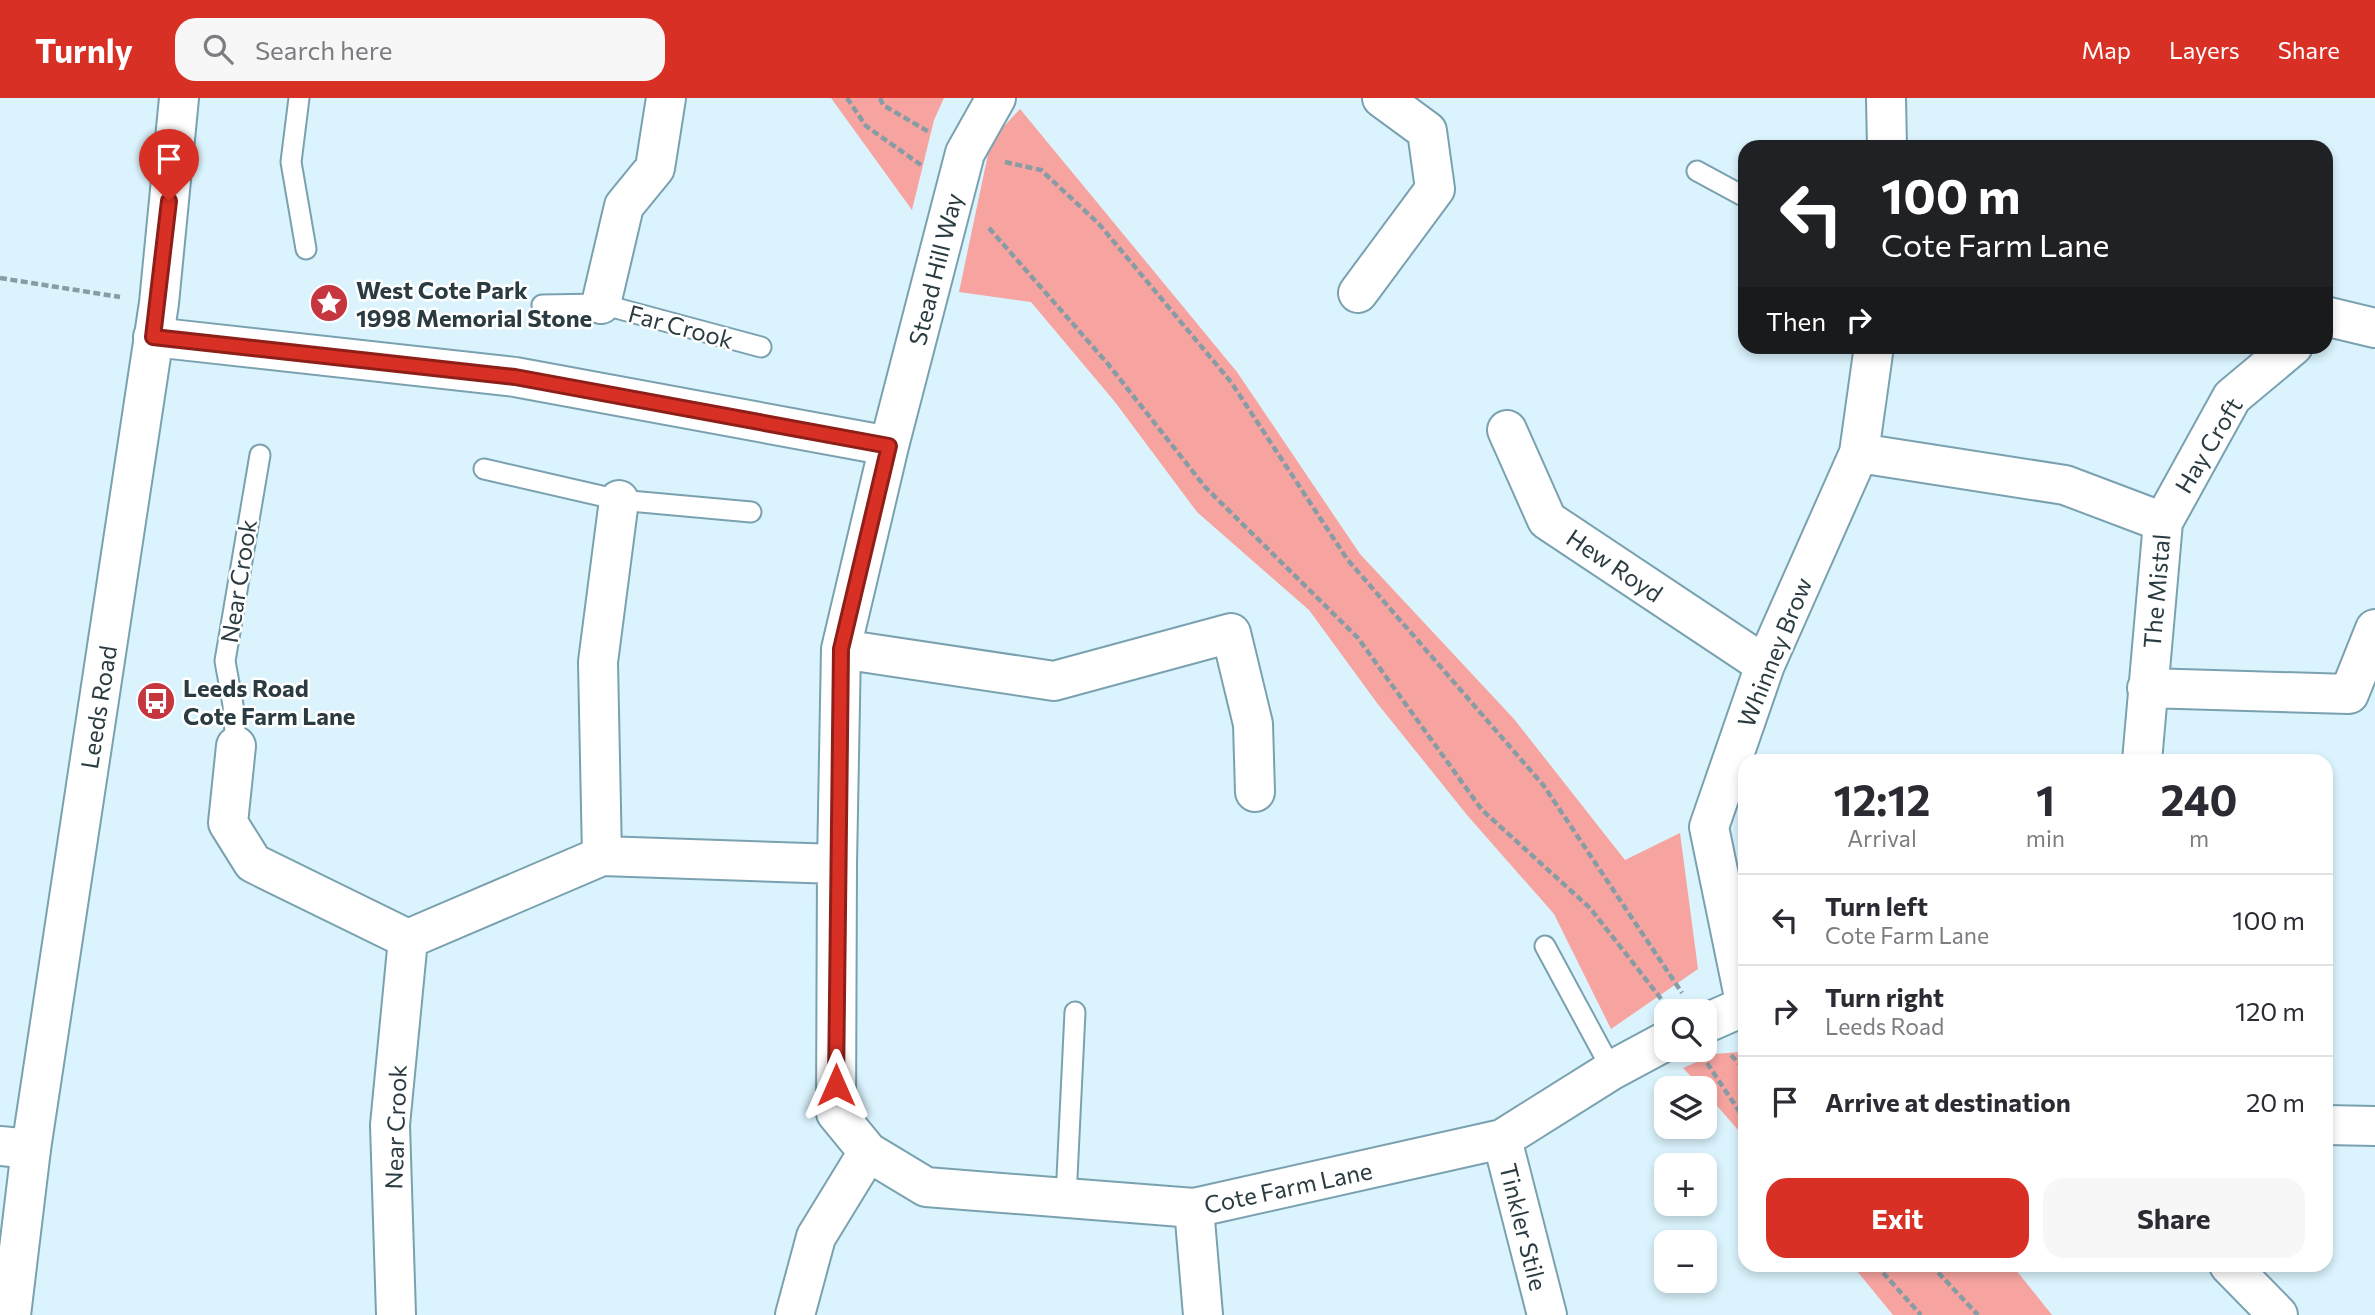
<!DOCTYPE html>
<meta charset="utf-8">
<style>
body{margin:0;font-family:Commissioner,sans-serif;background:#f7f7f7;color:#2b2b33;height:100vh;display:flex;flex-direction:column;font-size:26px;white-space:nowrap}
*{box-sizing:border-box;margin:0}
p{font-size:23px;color:#7c7c81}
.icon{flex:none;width:38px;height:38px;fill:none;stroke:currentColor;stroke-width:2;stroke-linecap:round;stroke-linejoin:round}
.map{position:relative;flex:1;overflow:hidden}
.side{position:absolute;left:1738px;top:656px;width:595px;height:518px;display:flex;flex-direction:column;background:#fff;border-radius:21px;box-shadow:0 4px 10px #0003}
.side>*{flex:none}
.banner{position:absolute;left:1738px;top:42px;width:595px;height:214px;border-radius:21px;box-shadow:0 4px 10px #0003;background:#202124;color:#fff;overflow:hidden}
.controls{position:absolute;left:1654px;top:901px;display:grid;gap:14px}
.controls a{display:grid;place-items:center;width:63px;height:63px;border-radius:14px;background:#fff;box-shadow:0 4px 10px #0003;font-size:35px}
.pin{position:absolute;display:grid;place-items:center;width:60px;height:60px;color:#fff;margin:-72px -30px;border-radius:50% 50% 50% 0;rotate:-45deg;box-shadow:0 0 7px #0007}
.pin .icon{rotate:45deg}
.me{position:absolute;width:77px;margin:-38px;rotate:0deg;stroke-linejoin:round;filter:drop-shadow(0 0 5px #0008)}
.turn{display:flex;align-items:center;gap:24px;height:147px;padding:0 28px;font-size:32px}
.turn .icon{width:91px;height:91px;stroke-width:2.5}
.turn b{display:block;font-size:49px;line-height:60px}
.then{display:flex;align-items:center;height:66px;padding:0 28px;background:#0003;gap:14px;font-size:26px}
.eta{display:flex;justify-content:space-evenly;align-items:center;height:119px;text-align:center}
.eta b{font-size:42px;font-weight:700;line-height:49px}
.action{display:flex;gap:14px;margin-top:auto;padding:14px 28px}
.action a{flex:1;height:80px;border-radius:21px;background:#d93025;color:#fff;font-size:28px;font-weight:700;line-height:80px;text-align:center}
.action a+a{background:#f7f7f7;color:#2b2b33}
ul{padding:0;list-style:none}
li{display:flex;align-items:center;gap:21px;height:91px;padding:0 28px;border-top:2px solid #e1e1e2}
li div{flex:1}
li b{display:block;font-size:26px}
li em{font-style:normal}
header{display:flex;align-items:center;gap:42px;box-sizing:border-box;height:98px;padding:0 35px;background:#d93025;color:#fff}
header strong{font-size:33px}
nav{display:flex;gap:38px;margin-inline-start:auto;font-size:24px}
.search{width:490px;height:63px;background:#f7f7f7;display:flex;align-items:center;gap:18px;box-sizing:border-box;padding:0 24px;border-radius:21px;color:#7c7c81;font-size:26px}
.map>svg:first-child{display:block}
</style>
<header>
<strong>Turnly</strong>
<div class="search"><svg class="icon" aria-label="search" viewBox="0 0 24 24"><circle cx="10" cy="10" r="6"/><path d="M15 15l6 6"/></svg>Search here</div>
<nav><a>Map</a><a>Layers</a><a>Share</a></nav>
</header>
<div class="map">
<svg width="2375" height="1217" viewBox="0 0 2375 1217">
<rect width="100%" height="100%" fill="#daf3fd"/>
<path fill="#f7a4a0" d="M831,0H944L934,22L912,112Z
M1020,11L1237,274L1360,456L1514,621L1625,762L1680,735L1698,871L1611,931L1554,816L1467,717L1377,605L1309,512L1197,414L1115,304L1031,204L959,194L991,42Z
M1739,954L1745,958V1040L1705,994L1704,990H1702L1683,970L1715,956Z
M1852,1167H2012L2052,1217H1893Z"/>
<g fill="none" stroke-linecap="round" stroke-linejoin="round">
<g stroke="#7aa1b0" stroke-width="23">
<path id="service" d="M299,0L291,64L306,151
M1697,73L1745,99
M542,207L601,206L761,249
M484,371L619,402L751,414
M236,648L233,607L225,563L260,357
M1545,848L1612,972
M1066,1100L1075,914"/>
</g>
<g stroke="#7aa1b0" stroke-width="42">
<path id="minor" d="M1886,0L1887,49
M1358,195L1435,91L1427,33L1382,0
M601,206L624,108L655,70L666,0
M2326,221L2329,219L2375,230
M153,239L515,279L889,348
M1507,332L1547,422L1765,567
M1859,355L2065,387L2163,424
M841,551L1054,583L1231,535L1253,626L1255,694
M2147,590L2349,596L2375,531
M236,648L228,725L253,765L408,841L602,758L837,766
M2142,663L2163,424L2232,299L2293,248
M602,758L598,564L619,402
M1745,904L1709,729L1765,567L1859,355L1874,248
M1704,926L1745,908
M2326,1027L2375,1028
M1502,1041L1547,1217
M0,1048L31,1051
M868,1054L926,1089L1194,1110L1502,1041L1612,972L1666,943
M1194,1110L1203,1217
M2229,1167L2278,1217
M396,1217L390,1027L408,841
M795,1217L816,1139L868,1054L836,1015L837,766L841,551L889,348L965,55L996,0"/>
</g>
<g stroke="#7aa1b0" stroke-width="42">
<path id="primary" d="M11,1217L31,1051L159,205L179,0"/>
</g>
<path stroke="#879ca4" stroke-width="4.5" stroke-dasharray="7 3.5" stroke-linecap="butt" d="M847,0L866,28L921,67
M880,0L883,7L929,34
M1005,64L1041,72L1099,126L1231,284L1347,461L1544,688L1682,895
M989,130L1108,266L1205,389L1358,540L1482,712L1590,810L1662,902
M0,180L120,199
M1731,957L1745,972
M1707,965L1745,1022
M1876,1167L1921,1217
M1931,1167L1978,1217"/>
<use href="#service" stroke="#fff" stroke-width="19"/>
<use href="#minor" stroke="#fff" stroke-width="38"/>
<use href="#primary" stroke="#fff" stroke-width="38"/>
</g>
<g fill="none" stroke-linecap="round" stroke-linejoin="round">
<g stroke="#8d1f18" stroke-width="18">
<path id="route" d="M169,103L153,239L515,279L889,348L841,551L836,987"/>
</g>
<use href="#route" stroke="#d93025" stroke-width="12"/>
</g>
<defs>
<g id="sight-disc" transform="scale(2.0125)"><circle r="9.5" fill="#c6363f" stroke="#fff"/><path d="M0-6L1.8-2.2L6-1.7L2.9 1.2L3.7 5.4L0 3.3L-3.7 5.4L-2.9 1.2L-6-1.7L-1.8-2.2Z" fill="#fff"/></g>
<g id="bus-disc" transform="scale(2.0125)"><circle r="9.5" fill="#c6363f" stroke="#fff"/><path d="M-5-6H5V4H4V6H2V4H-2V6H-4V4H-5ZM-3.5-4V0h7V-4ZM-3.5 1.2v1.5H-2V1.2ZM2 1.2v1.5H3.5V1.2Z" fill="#fff"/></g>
</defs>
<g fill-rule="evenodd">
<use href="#sight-disc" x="329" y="205"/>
<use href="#bus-disc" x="156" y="603"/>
</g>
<g text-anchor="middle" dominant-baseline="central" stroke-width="5" stroke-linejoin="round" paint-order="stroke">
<g font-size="24" fill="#2b3b42" stroke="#fff">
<text transform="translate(935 171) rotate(-76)">Stead Hill Way</text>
<text transform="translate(681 228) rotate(15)">Far Crook</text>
<text transform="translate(2208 347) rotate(-59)">Hay Croft</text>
<text transform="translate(1615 467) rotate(34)">Hew Royd</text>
<text transform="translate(238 483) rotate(-81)">Near Crook</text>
<text transform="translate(2156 493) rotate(-85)">The Mistal</text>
<text transform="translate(1774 554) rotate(-68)">Whinney Brow</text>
<text transform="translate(98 609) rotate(-81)">Leeds Road</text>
<text transform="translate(395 1029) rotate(-88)">Near Crook</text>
<text transform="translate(1288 1089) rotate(-12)">Cote Farm Lane</text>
<text transform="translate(1524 1129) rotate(76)">Tinkler Stile</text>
</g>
<g font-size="24" font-weight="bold" fill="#2b3b42" stroke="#fff" text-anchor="start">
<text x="356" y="191">West Cote Park<tspan x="356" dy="28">1998 Memorial Stone</tspan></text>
<text x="183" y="589">Leeds Road<tspan x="183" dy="28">Cote Farm Lane</tspan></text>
</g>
</g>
</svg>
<div class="controls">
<a><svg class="icon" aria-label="search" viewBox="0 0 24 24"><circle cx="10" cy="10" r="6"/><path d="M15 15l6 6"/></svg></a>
<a><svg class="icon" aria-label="layers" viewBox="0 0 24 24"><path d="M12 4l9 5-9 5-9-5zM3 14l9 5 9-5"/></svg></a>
<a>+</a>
<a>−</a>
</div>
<div class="pin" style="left:169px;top:103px;background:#d93025"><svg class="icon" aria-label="arrive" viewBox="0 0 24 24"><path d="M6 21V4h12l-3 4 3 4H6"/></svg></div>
<svg class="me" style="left:836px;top:987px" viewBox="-20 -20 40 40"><path d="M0-17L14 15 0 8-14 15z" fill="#d93025" stroke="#fff" stroke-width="4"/></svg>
<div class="banner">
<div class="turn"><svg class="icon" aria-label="left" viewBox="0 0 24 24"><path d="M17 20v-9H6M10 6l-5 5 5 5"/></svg><div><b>100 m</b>Cote Farm Lane</div></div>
<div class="then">Then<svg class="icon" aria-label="right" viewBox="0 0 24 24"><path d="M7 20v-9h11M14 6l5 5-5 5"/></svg></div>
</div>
<section class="side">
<div class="eta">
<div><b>12:12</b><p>Arrival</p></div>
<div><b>1</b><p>min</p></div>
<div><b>240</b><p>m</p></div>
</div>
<ul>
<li><svg class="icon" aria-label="left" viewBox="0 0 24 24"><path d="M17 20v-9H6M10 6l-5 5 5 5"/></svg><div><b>Turn left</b><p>Cote Farm Lane</p></div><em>100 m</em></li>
<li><svg class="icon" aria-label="right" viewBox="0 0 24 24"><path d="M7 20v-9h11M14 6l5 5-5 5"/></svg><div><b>Turn right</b><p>Leeds Road</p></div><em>120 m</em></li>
<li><svg class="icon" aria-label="arrive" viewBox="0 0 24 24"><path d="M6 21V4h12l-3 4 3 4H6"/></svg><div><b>Arrive at destination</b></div><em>20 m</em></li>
</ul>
<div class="action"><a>Exit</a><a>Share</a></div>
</section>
</div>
